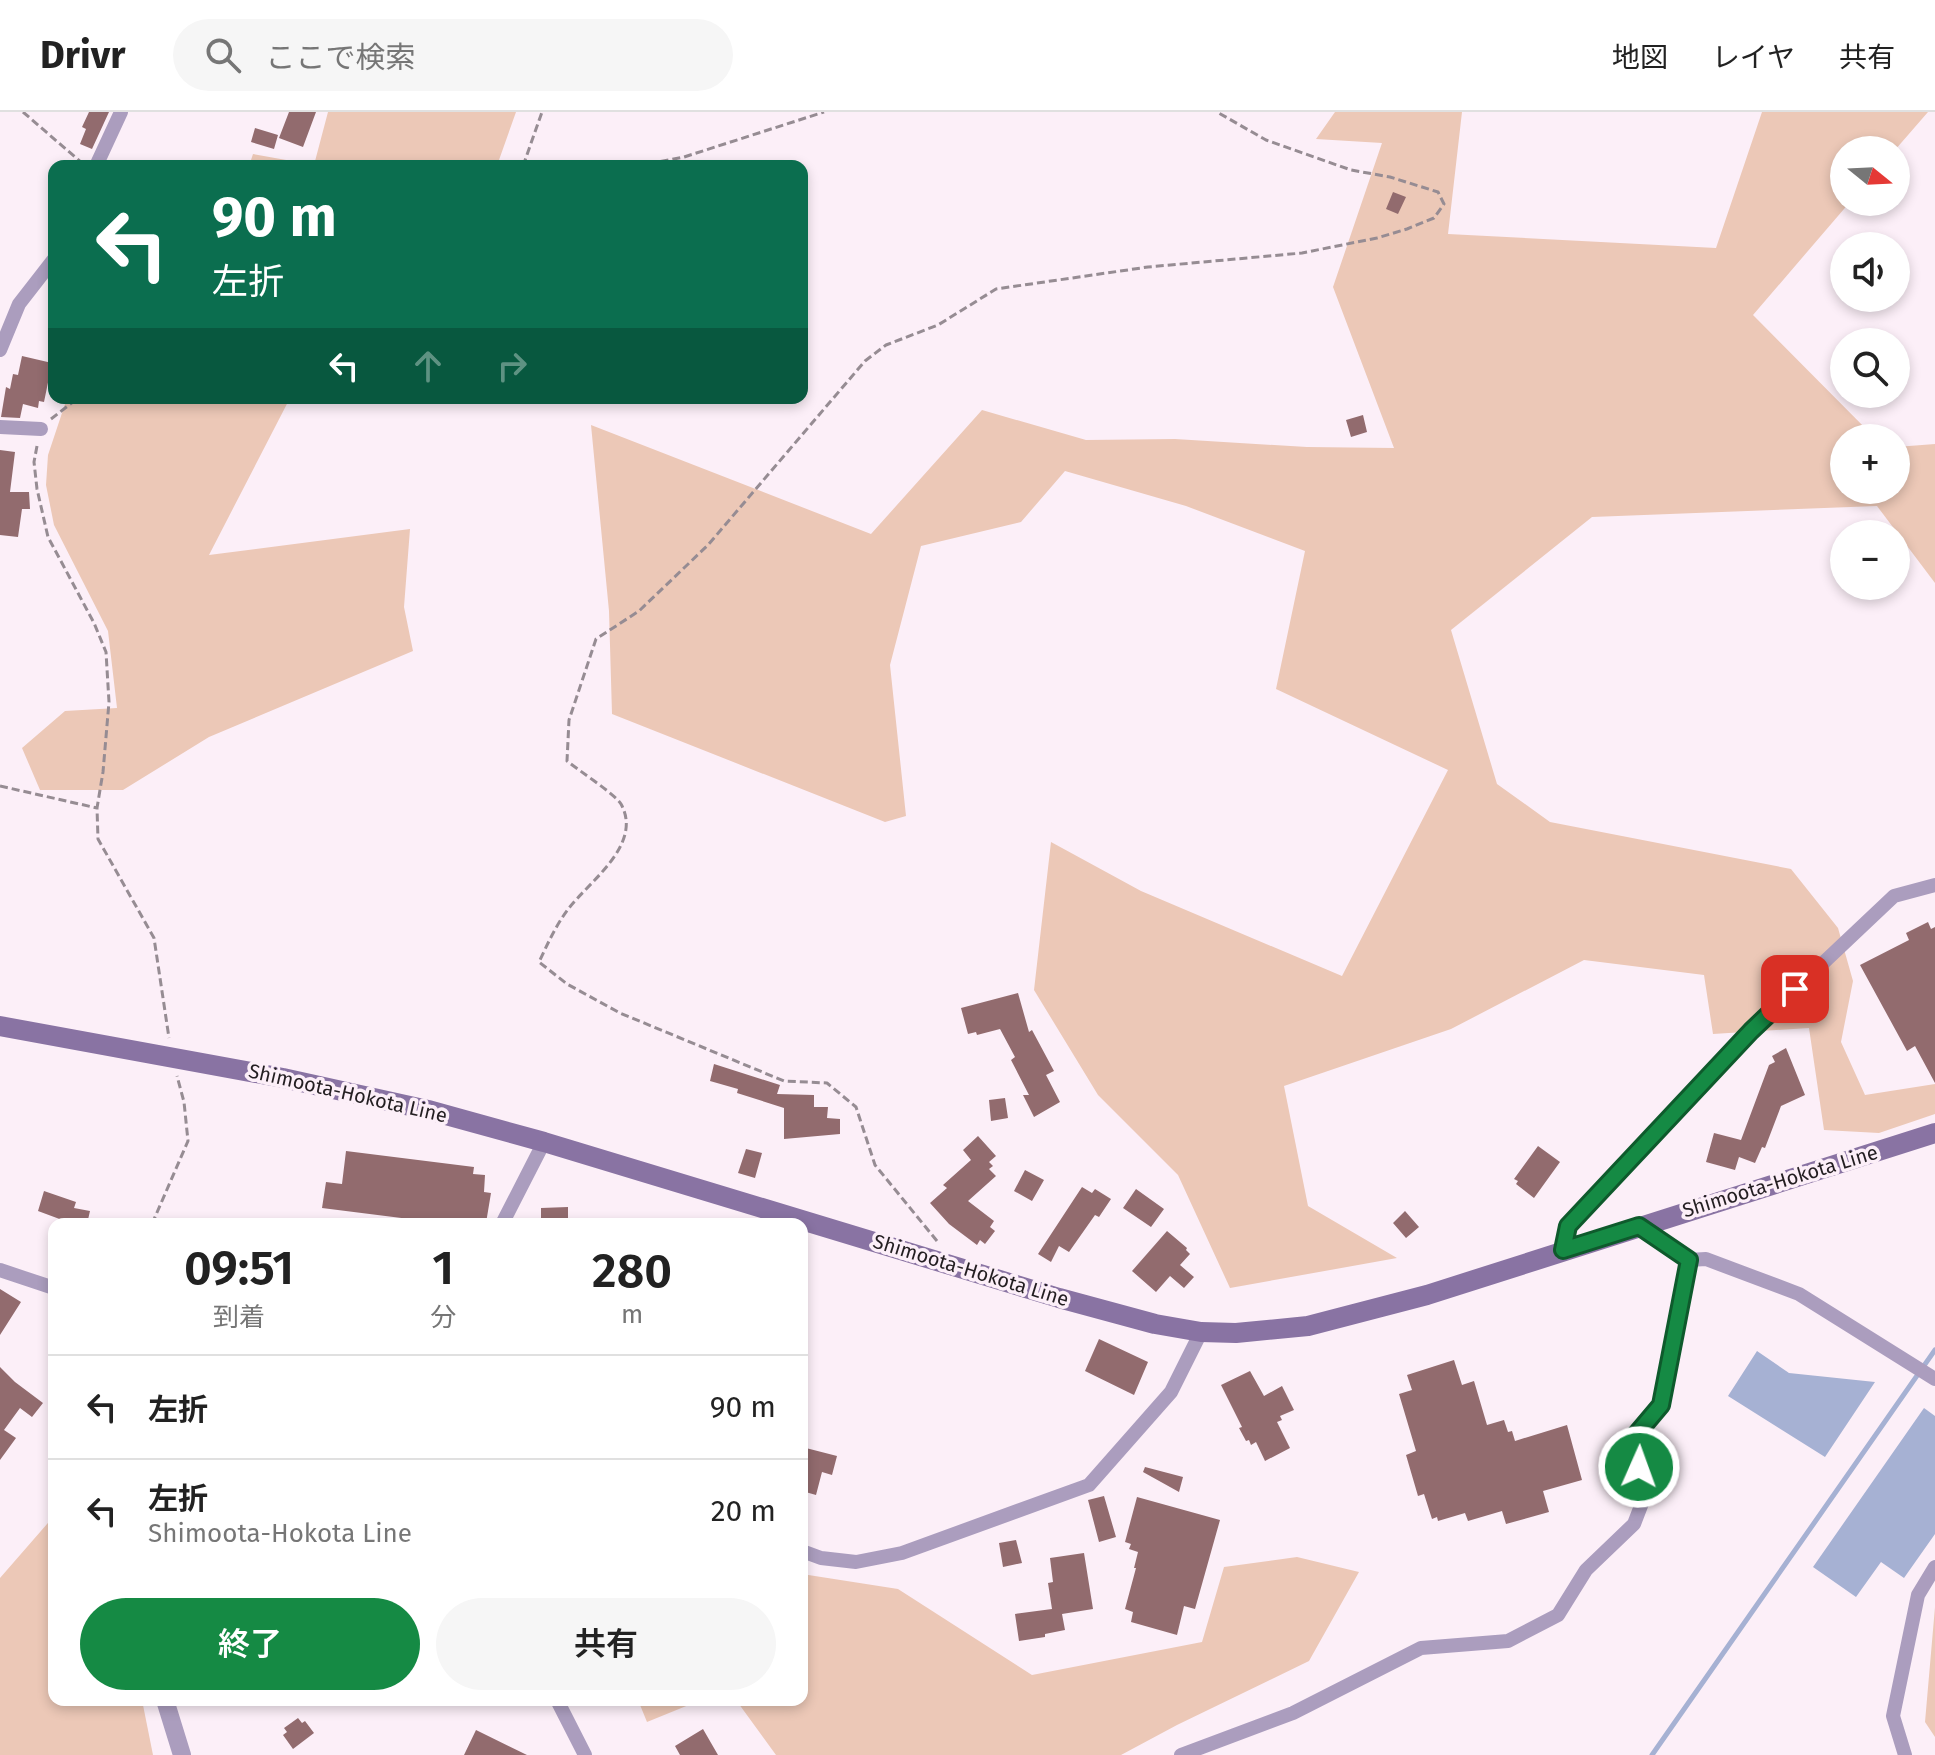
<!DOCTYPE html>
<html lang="ja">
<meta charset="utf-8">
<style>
body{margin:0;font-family:"Fira Sans","Noto Sans JP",sans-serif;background:#f6f6f6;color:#222;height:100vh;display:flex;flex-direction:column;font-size:30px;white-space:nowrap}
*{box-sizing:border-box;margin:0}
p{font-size:26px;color:#767676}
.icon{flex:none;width:44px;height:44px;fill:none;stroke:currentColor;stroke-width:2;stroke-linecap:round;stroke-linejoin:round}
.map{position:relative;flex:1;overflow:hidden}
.drawer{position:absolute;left:48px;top:1106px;width:760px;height:488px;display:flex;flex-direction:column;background:#fff;border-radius:16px;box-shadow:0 4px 12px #0003}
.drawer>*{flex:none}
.top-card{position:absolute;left:48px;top:48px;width:760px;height:244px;border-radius:16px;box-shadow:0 4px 12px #0003;background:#0b6e4f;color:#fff;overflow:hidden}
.needle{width:52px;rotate:108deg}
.tools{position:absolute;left:1830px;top:24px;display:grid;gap:16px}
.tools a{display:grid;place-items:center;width:80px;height:80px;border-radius:50%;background:#fff;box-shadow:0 4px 12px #0003;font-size:40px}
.pin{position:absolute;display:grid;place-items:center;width:68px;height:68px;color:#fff;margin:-34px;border-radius:16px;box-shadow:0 4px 12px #0006}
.me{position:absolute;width:88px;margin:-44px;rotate:2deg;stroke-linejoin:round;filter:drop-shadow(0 0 6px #0008)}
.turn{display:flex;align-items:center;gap:28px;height:168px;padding:0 32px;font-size:36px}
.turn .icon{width:104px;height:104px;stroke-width:2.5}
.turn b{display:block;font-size:56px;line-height:68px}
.lanes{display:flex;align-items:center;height:76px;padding:0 32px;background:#0003;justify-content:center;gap:40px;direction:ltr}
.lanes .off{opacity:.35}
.eta{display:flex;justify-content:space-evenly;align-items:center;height:136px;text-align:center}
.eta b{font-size:48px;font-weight:600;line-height:56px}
.button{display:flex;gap:16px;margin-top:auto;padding:16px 32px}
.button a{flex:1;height:92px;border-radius:48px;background:#158a44;color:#fff;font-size:32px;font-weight:600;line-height:92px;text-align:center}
.button a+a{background:#f6f6f6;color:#222}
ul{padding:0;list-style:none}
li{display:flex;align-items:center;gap:24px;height:104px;padding:0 32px;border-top:2px solid #e0e0e0}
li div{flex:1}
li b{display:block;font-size:30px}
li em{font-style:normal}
header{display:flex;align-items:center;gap:48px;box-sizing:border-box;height:112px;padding:0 40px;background:#fff;border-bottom:2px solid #e0e0e0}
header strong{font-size:38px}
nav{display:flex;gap:44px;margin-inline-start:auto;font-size:28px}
.search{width:560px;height:72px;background:#f6f6f6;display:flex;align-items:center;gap:20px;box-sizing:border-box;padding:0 28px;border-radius:44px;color:#767676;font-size:30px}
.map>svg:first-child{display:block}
</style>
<header>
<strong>Drivr</strong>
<div class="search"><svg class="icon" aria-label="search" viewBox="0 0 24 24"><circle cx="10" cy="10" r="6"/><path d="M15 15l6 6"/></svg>ここで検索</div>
<nav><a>地図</a><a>レイヤ</a><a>共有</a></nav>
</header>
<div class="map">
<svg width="1935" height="1643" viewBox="0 0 1935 1643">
<rect width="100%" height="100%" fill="#fceff8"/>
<path fill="#ecc8b7" d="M328,0H516L499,48L482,54H249L253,42L314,53Z
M1335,0H1462L1448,122L1716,136L1762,0H1928L1895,38H1844V90H1850L1753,203L1875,326H1844V378H1896V335L1935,332V471L1877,394L1592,405L1451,518L1497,672L1550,710L1791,757L1838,816L1853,869L1841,930L1865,983L1935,972V1002L1879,1021L1824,1018L1809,916L1713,922L1704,863L1584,848L1451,917L1284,974L1308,1094L1397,1146L1230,1176L1178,1063L1098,983L1034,878L1051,730L1141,779L1342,864L1448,658L1276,577L1305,439L1186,394L1065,359L1021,410L921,434L890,553L906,704L885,710L612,602L609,499L591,313L871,422L982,298L1086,328L1175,327L1307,335L1394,336L1333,175L1382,31L1316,27Z
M67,286H290L209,443L410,417L404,495L413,539L209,625L123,678H40L22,636L65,599L117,596L108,519L54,413L46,373L48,343Z
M54,1404V1588H142L153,1643H0V1466Z
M1297,1445L1359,1460L1309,1549L1177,1613L1121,1643H776L736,1588H802V1462L898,1477L1032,1563L1202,1530L1224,1455Z
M1935,1495V1625L1925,1610Z
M638,1588H701L647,1610Z"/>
<path fill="#a6b1d3" d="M1757,1239L1789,1261L1875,1270L1825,1345L1728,1284Z
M1924,1296L1935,1304V1422L1904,1466L1881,1450L1856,1485L1813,1455Z"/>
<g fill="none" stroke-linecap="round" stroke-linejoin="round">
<path stroke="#a6b1d3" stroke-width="5" d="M1652,1643L1935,1238"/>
</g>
<path fill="#926b6e" d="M89,0H109L92,37L80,32L86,17L82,15Z
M289,0H316L303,35L279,26Z
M255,16L278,23L274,37L251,30Z
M1393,80L1406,85L1398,102L1386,97Z
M22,244L52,251L44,290L39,289L38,296L23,292L20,306L1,305L6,275L10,277L13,262L18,263Z
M1363,303L1367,320L1351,325L1346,308Z
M0,338L15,340L10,380H29L30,397H22L18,425L0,423Z
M1928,810L1931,817L1935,815V971L1915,934L1907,939L1860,853L1909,828L1906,821Z
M1018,881L1029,920L1032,918L1054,959L1046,963L1060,990L1034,1005L1023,983H1029L1011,948L1015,945L1000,917L977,923L976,920L968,922L961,896Z
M1786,936L1805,983L1781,994L1765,1036L1762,1035L1755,1051L1739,1045L1735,1058L1706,1050L1714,1021L1741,1028L1769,953L1775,950L1772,944Z
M714,952L780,973L777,982L814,983V995H828L827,1006L840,1007V1022L784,1027V996L737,981L738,977L710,969Z
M1005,986L1008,1006L991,1009L989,988Z
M978,1024L996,1044L989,1050L993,1054L989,1057L996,1064L968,1089L994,1109L990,1115L995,1119L985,1132L980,1128L977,1133L949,1112L930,1091L947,1076L943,1073L971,1048L963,1038Z
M1538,1034L1560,1050L1534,1086L1516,1072L1518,1069L1514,1067Z
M746,1037L762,1041L755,1066L738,1061Z
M346,1039L474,1055L473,1062L485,1063L484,1080L491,1081L486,1111L466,1108V1112H449L322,1096L326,1070L342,1072Z
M1025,1058L1044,1068L1032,1089L1014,1079Z
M1082,1075L1092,1081L1095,1077L1111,1087L1099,1105L1095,1103L1069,1140L1059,1134L1051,1150L1038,1142Z
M1136,1077L1164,1097L1151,1115L1123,1096Z
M44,1079L76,1090L74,1096L90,1099L87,1112H73L38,1099Z
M568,1095V1112H541V1096Z
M1405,1099L1419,1115L1406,1126L1393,1111Z
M1167,1119L1187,1136L1186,1138L1190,1142L1180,1153L1194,1165L1184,1176L1170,1164L1156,1180L1132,1159Z
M0,1177L21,1190L0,1223Z
M1099,1227L1148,1250L1134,1283L1085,1259Z
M1454,1248L1462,1273L1474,1269L1487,1313L1504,1308L1508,1320L1512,1319L1515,1329L1567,1313L1582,1368L1543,1379L1549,1400L1506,1412L1502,1399L1468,1409L1465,1401L1438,1409L1437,1405L1432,1407L1424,1382L1418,1384L1406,1343L1416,1339L1399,1282L1412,1278L1407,1263Z
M0,1255L15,1270L43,1291L32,1305L20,1296L4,1318L16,1326L0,1348Z
M1250,1259L1264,1284L1282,1274L1294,1298L1280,1304L1282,1308L1277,1310L1290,1336L1265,1349L1256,1330L1251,1333L1249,1328L1246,1329L1239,1316L1242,1315L1221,1273Z
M802,1335L837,1344L832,1363L822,1360L816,1383L802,1379Z
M1145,1355L1183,1365L1179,1380L1143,1360Z
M1104,1384L1116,1425L1099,1430L1088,1388Z
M1137,1385L1220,1408L1195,1497L1184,1494L1177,1523L1131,1510L1133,1500L1125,1497L1136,1456H1134L1138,1440L1129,1437L1131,1432L1125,1430Z
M1016,1428L1022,1451L1003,1455L999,1431Z
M1084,1441L1093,1497L1062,1502L1065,1518L1045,1522V1525L1019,1529L1015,1502L1052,1497L1048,1471L1053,1470L1050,1446Z
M298,1606L302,1611L305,1609L314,1621L293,1637L283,1623L287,1620L284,1616Z
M703,1617L718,1643H680L675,1634Z
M476,1618L527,1643H464Z"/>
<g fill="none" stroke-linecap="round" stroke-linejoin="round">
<path stroke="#968c93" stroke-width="3" stroke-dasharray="8 4" stroke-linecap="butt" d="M23,0L82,51
M523,54L542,0
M637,54L684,45L824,0
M51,307L78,286
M37,334L34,350L37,377L48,425L94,511L106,540L109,590L103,660L97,696L98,727L154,826L169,926
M0,674L97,696
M152,1112L188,1029L184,990L177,964
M937,1129L875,1053L856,995L827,971L784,969L620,901L567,872L539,850C548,831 556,813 569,796C591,768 643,732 621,692C615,682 578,658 567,649L569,608L596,527L639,499L708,433L865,249L886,233L938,213L996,177L1148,155L1302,141L1377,126L1407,117L1434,106L1444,92L1438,80L1390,65L1351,58L1266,28L1217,0"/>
<path stroke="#ab9dbe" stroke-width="14" d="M96,54L121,0
M0,238L19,192L54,147
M0,315L41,317
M502,1112L544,1030
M1639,1114L1689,1148L1706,1147L1799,1182L1935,1267
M1563,1138L1568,1114L1751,919L1894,784L1935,773
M0,1158L54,1176
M802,1439L821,1446L856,1450L902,1441L1089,1373L1171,1280L1201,1220
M557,1588L585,1643
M1181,1643L1293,1601L1421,1536L1508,1529L1558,1503L1586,1458L1634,1412L1644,1386L1634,1325L1661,1293L1689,1148
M1905,1643L1893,1604L1918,1483L1935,1455"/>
<path stroke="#ab9dbe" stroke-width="18" d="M165,1588L182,1643"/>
<path stroke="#8973a3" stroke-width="20" d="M0,914L283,966L428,998L544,1030L1059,1186L1155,1212L1201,1220L1236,1221L1308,1214L1427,1183L1935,1021"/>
</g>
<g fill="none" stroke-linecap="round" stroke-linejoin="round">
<g stroke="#0e5a2c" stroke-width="20">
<path id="route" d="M1639,1355L1634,1325L1661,1293L1689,1148L1639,1114L1563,1138L1568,1114L1751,919L1795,877"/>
</g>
<use href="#route" stroke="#158a44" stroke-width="14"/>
</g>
<g text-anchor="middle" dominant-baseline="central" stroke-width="7" stroke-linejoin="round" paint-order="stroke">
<g font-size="20" fill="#231e21" stroke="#fceff8">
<text transform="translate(348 981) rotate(13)">Shimoota-Hokota Line</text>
<text transform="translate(1780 1069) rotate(-17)">Shimoota-Hokota Line</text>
<text transform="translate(971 1158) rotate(17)">Shimoota-Hokota Line</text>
</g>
</g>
</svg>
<div class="tools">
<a><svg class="needle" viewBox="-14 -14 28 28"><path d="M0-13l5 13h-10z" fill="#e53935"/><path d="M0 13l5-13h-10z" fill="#767676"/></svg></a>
<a><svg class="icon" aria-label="sound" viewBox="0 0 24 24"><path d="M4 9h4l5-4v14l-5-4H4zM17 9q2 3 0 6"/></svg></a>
<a><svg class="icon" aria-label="search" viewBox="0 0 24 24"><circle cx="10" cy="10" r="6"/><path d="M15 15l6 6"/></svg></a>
<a>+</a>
<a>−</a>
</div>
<div class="pin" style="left:1795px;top:877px;background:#d93025"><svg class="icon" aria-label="arrive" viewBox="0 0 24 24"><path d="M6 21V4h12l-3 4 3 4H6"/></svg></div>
<svg class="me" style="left:1639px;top:1355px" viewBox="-20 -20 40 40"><circle r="17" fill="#158a44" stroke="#fff" stroke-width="3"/><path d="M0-11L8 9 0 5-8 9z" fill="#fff"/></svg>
<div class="top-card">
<div class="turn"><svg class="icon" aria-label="left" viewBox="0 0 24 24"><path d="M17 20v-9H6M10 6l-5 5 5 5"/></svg><div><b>90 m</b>左折</div></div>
<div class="lanes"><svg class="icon" aria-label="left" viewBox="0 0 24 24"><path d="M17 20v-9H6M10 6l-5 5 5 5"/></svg><svg class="icon off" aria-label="ahead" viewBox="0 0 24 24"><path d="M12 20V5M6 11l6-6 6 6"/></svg><svg class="icon off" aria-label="right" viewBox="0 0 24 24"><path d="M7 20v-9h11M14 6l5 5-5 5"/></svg></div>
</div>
<section class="drawer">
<div class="eta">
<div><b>09:51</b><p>到着</p></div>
<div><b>1</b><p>分</p></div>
<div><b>280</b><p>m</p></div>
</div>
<ul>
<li><svg class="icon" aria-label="left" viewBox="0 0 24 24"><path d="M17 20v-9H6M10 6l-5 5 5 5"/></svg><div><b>左折</b></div><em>90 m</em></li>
<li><svg class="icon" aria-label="left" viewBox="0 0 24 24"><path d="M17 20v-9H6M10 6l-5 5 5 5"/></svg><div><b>左折</b><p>Shimoota-Hokota Line</p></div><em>20 m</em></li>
</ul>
<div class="button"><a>終了</a><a>共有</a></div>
</section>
</div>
